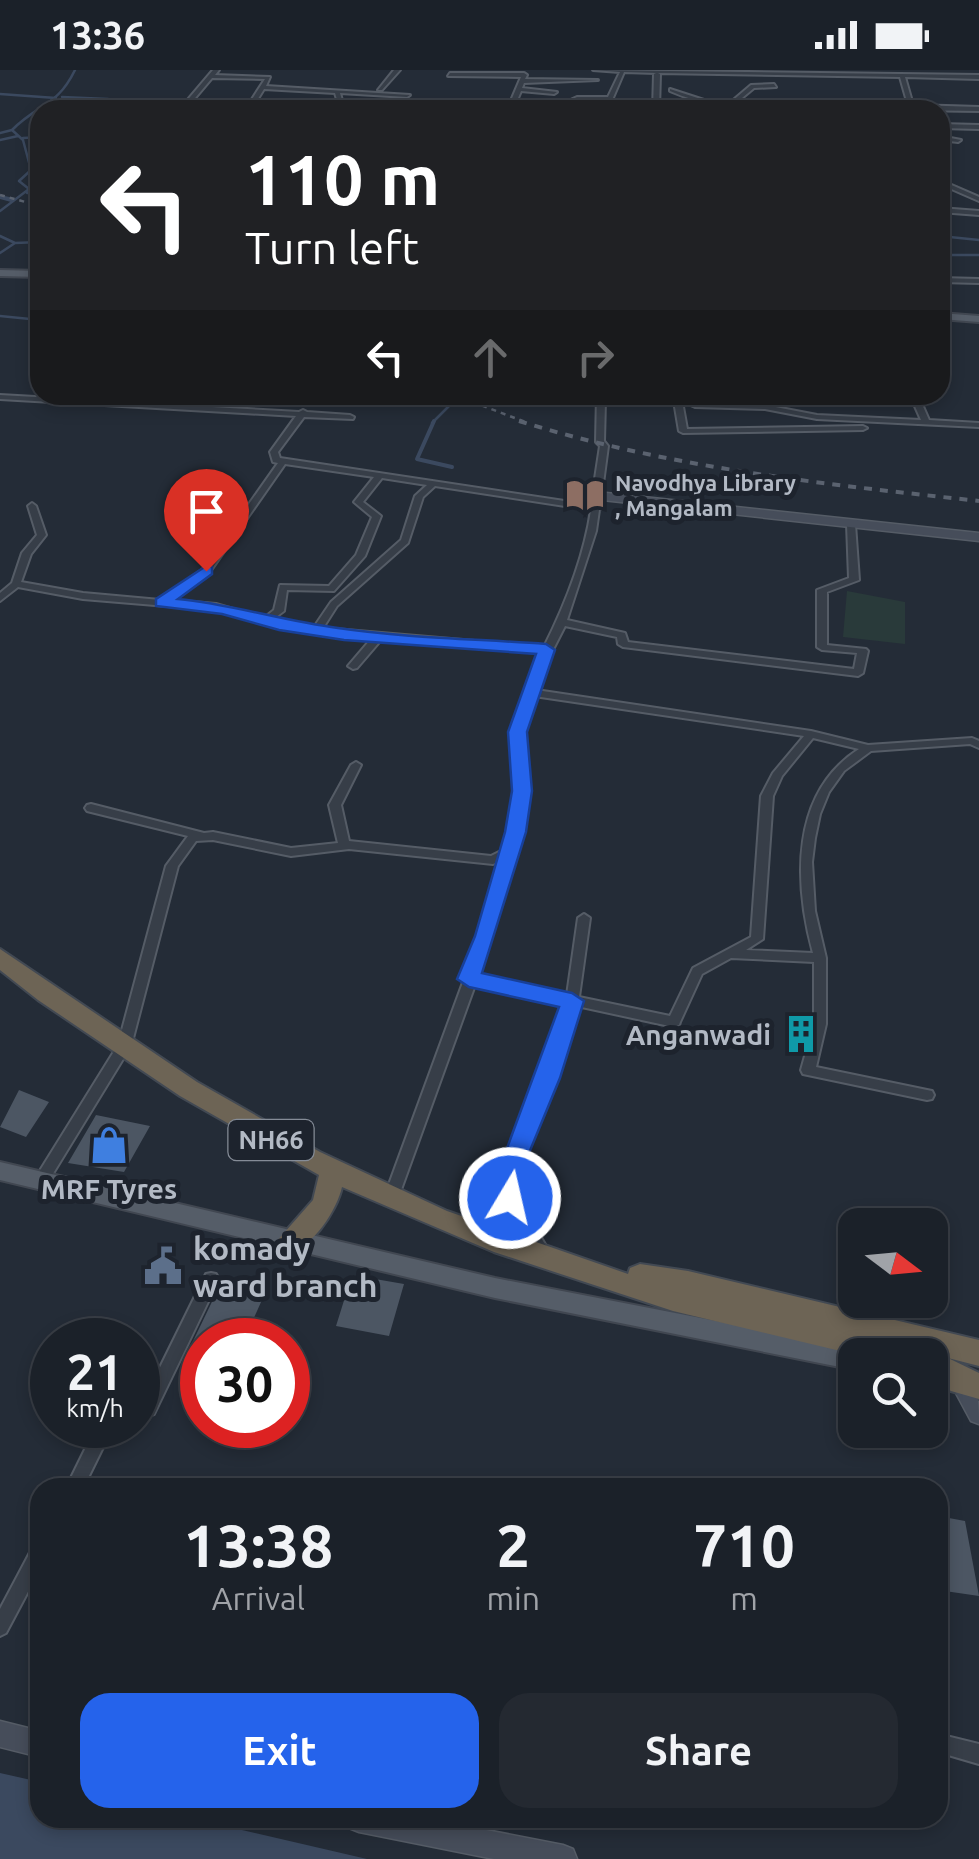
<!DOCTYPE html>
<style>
body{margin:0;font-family:Ubuntu,sans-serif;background:#242931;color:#f1f3f6;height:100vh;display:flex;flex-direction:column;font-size:38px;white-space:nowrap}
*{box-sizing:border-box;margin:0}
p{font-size:32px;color:#a0a3a8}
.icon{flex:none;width:55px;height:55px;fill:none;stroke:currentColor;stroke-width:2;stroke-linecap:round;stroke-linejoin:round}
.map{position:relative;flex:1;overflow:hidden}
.drawer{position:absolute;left:30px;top:1408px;width:918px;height:350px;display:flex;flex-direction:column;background:#1b2129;border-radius:30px;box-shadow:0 5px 15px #0003,0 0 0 2px #393e46}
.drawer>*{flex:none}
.top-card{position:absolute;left:30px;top:30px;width:920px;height:305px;border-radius:30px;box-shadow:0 5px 15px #0003,0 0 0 2px #393e46;background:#202124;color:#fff;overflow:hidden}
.needle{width:65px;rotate:106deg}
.controls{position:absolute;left:838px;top:1138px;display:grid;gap:20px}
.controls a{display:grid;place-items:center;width:110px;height:110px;border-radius:20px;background:#1b2129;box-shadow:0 5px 15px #0003,0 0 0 2px #393e46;font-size:50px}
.speed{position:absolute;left:30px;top:1248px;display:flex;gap:20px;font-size:50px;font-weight:700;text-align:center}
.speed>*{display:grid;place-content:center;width:130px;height:130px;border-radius:50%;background:#1b2129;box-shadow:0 5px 15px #0003,0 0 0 2px #393e46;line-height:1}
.speed small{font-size:25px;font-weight:400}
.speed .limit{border:15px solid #d22;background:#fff;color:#111}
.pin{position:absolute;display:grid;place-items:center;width:85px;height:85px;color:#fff;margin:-102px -42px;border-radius:50% 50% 50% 0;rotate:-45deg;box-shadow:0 0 10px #0007}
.pin .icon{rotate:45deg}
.me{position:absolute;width:110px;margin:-55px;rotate:9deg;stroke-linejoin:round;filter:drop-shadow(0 0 8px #0008)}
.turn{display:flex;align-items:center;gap:35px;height:210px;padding:0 50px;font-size:45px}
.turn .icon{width:130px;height:130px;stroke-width:2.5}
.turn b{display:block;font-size:70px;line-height:85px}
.lanes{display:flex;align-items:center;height:95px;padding:0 50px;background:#0003;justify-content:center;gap:50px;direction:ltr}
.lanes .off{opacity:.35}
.eta{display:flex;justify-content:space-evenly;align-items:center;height:170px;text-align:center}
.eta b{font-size:60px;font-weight:700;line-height:70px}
.action{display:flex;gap:20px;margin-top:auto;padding:20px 50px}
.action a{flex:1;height:115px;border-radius:30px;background:#2563eb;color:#fff;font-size:40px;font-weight:700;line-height:115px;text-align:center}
.action a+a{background:#242931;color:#f1f3f6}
.status{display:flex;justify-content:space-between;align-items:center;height:70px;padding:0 50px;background:#1b2129;direction:ltr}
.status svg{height:28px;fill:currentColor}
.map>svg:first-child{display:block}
</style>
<div class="status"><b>13:36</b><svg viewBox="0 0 49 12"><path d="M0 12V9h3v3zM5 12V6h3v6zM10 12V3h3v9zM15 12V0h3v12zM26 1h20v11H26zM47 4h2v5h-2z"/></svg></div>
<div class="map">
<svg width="979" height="1789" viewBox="0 0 979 1789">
<rect width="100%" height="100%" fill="#242c37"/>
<path fill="#293a3a" d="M847,521L905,532V574L843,567Z"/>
<path fill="#3b495f" d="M0,1703L40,1712V1748H190L367,1789H0Z"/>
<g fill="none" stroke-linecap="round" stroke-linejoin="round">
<path stroke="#3b495f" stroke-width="2.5" d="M0,24L56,28
M62,27L108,29
M0,63L12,60
M23,68L40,67
M0,70L18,66
M27,123L40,122
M0,141L29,119L19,111L31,100L23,70L12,60C39,33 57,37 75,0
M0,166L15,173L0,183
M940,166L979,170
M15,173L40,172
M940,185H979
M0,246L40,250
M432,353L456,329"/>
<path stroke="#3b495f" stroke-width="4" d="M434,351L417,389L452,397"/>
<path fill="#3b495f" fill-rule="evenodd" d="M0,125L14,128L15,130L11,132L0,129Z"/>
</g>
<path fill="#4c5663" d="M19,1020L49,1032L26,1067L0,1057Z
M96,1045L150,1056L124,1102L68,1093Z
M352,1205L404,1214L389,1266L336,1256Z
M222,1211L266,1221L244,1270H202V1299L182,1294Z
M938,1446L965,1451L979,1526L938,1520Z"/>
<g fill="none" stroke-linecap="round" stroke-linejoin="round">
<g stroke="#555c66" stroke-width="4">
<path id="street" d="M213,0H219L215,5L270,7L266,16L410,25L407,27L340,23L343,34L362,37L359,40H353L355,38L339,36L335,23L264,19L251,40H245L265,9L212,8L185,40H179Z
M394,0H400L382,20H378Z
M593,0L979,5V9L905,7L913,35L979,37V41L909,40V38L885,37L887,34L908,35L900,7L658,3L660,4L659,40H653L654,4L656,3L624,2L612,30L578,31L562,36V34L577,27H608L620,2Z
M450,3H524L527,5L525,9L598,10L524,13L522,18L557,22L554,24L521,21L513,40H507L521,7L448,6Z
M774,14L776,17L754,18L736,33L731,32L751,15Z
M670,19L707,31L725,34L823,40C770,40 719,43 670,21Z
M940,54L979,55V59L940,58Z
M940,66L961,70L958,72L940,70Z
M940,110L979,127V131L940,114Z
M940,138L979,141V145L940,142Z
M940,208L979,209V213L940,212Z
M0,325L299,342L303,340L307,342L350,345L354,347L353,349L304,347L278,382L280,388L591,435L600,376L596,372L597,325H605V327L683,325L697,333L765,335L817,345L921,350L910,325H918L929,350L979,353V357L817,349L765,339L695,337L682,331L687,359L863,356L867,358L863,360L683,363L679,361L674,331H605L604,371L608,376L600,436L601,438L599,440L596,461L567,550L625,563L628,572L854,599L857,583L822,580L817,577V520L849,508L847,454L851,451L855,454L859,510L827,522V575L866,579L868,581L863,603L858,606L623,577L618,574L617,567L565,556L542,601L536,620L811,661L868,675L972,668L979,671V678L970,674L871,681L844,701L829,722L820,744L815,768L812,792L815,841L826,888V954L816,997L927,1020L932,1021L934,1025L932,1029L927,1030L803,1004L801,1000L814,954V892L731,888L702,904L680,952L679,955L674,957L577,936L516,1108L517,1126L550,1183L548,1187L543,1189L538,1187L503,1127L502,1108L565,934L475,915L398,1128L396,1132L391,1134L386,1132L384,1128L480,866L500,791L493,794L349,779L291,786L213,770L196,771L178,796L131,976L46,1115L41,1117L36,1115L34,1111L36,1107L118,975L166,796L188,766L87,741L85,738L87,735L91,734L204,763L213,762L291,778L338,773L329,735L351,695L356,692L361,695L341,735L349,771L491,786L503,780L516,721L512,683L516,649L532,601L541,583L381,570L357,598L353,599L348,596L371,569L279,558L215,540L83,529L18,517L0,531V523L12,513L22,483L37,465L28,436L32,433L36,436L46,465L31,484L21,512L83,523L160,530L203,499L278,393L273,392L270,382L296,346L0,329ZM285,394L374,407L354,432L372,447L356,485L329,516L280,515L274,540L264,548L216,534L171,530L209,503ZM382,408L427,415L415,426L401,470L331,532L314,557L272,550L284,541L287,520L334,521L365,486L381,446L363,432ZM435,416L591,440C584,487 565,535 544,577L323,558L337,536L408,473L423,427ZM534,626L804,666L773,703L761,726L751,867L693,898L670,946L579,927L590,848L584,844L578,848L567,925L478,906L492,866L528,721L522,683L526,649ZM813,668L859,679C790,723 794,813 813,883L746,880L763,869L773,726L782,706Z
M211,1203L216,1204L219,1209L154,1344L148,1346L138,1343V1329L144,1330L206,1204Z
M97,1355H114L83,1418H66Z
M40,1472V1499L6,1563L0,1566V1539L34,1475Z
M938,1664L979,1674V1694L938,1682Z"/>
</g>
<g stroke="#555c66" stroke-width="3">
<path id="secondary" d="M597,422L979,463V471L593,429V423Z
M961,1302C979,1310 979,1335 979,1354L971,1351L950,1312L953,1305Z
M0,1651L40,1661V1687L0,1677Z
M345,1748H425L563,1775L573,1779L577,1789H494L359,1762L349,1758Z"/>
</g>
<g stroke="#414751" stroke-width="4">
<path id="primary" d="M0,200L40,201V207L0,206Z
M940,243L979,246V252L940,249Z
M0,1092L495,1208L855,1278L866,1285H855V1300L495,1228L0,1110Z"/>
</g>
<g stroke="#424953" stroke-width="4">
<path id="highway" d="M0,879L197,1012L320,1082L447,1141L628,1204L630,1198L640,1194L688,1201L979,1270V1296L948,1288L979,1303V1329L951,1321L930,1308V1285H857L673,1241L494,1182L342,1117C337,1140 308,1188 281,1179L277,1171L313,1130L319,1105L180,1026L38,930L0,900Z"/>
</g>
<use href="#street" fill="#373e48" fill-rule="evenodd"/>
<use href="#secondary" fill="#464d5a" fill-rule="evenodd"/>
<use href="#primary" fill="#555d68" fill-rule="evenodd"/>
<use href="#highway" fill="#6d6455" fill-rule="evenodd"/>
<path stroke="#5a626f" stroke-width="2.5" stroke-dasharray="5 5" stroke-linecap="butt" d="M0,125L40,136
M454,325L528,353"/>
<path stroke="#5a626f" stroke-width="4" stroke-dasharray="8 8" stroke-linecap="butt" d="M519,351C670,398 823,414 979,431"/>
</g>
<path fill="#2563eb" stroke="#184099" stroke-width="2.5" d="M206,496L212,497V504L178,529C232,534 283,551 338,558C406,568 477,569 546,574L555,580L527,662L532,721L526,762L482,903L572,923L584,931L560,1008L529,1083L520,1135H501L496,1108L559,937L469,917L457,909L475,866L505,762L512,721L508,662L536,584L344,570L279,560L222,544L156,536V529Z"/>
<defs>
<g id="library-bare" transform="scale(3)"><path d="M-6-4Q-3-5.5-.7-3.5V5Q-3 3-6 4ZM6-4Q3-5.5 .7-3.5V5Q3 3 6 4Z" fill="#8d6e63" stroke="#1d232d" stroke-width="2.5" paint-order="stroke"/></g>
<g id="building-bare" transform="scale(3)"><path d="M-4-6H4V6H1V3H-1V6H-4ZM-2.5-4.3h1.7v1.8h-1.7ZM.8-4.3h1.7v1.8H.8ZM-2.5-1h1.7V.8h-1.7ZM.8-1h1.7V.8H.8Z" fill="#0f9aa8" stroke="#1d232d" stroke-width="2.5" paint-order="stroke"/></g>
<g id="shop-bare" transform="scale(3)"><path d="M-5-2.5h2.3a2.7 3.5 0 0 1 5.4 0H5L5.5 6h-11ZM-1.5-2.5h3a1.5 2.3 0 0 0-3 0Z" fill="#3f7fe0" stroke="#1d232d" stroke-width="2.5" paint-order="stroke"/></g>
<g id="civic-bare" transform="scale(3)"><path d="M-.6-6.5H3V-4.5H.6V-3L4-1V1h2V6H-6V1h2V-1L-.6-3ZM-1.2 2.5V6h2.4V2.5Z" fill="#5c6f8a" stroke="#1d232d" stroke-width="2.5" paint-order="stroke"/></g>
</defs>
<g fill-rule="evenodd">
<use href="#library-bare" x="585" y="425"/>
<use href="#building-bare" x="801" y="964"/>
<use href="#shop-bare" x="109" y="1075"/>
<use href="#civic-bare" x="163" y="1196"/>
</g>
<g text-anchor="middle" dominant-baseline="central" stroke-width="10" stroke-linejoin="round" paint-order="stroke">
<g font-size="22" font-weight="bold" fill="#b2b9c4" stroke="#1d232d" text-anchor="start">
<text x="615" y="412">Navodhya Library<tspan x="615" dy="25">, Mangalam</tspan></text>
</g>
<rect fill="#1d232d" stroke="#858c97" stroke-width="2.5" x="228.5" y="1050" width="85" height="40" rx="8"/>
<g font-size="25" font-weight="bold" fill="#b2b9c4">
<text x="271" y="1070">NH66</text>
</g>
<g font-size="28" font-weight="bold" fill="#b2b9c4" stroke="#1d232d" text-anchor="end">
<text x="771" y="964">Anganwadi</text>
<text x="109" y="1118" text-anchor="middle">MRF Tyres</text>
</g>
<g font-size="32" font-weight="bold" fill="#b2b9c4" stroke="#1d232d" text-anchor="start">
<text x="193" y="1178">komady<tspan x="193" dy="37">ward branch</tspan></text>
</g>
</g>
</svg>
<div class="controls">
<a><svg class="needle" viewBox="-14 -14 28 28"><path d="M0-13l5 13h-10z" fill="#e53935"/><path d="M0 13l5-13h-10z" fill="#a0a3a8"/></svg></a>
<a><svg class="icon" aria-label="search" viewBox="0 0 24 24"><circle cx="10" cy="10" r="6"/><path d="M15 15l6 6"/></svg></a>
</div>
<div class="speed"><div>21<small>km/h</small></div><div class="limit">30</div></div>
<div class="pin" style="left:206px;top:501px;background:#d93025"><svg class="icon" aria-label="arrive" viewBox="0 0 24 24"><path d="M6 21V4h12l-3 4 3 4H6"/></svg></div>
<svg class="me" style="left:510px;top:1128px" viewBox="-20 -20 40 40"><circle r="17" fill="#2563eb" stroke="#fff" stroke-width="3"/><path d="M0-11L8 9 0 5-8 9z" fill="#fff"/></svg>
<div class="top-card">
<div class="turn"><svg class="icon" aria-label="left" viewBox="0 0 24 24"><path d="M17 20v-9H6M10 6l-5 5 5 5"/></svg><div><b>110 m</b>Turn left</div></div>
<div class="lanes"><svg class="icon" aria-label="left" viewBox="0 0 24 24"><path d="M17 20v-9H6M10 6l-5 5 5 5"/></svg><svg class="icon off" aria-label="ahead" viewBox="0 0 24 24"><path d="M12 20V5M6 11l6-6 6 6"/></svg><svg class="icon off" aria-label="right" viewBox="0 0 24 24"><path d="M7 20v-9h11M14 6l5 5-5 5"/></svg></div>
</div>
<section class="drawer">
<div class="eta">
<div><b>13:38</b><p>Arrival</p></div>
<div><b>2</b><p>min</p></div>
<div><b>710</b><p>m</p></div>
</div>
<div class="action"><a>Exit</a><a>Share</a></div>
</section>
</div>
